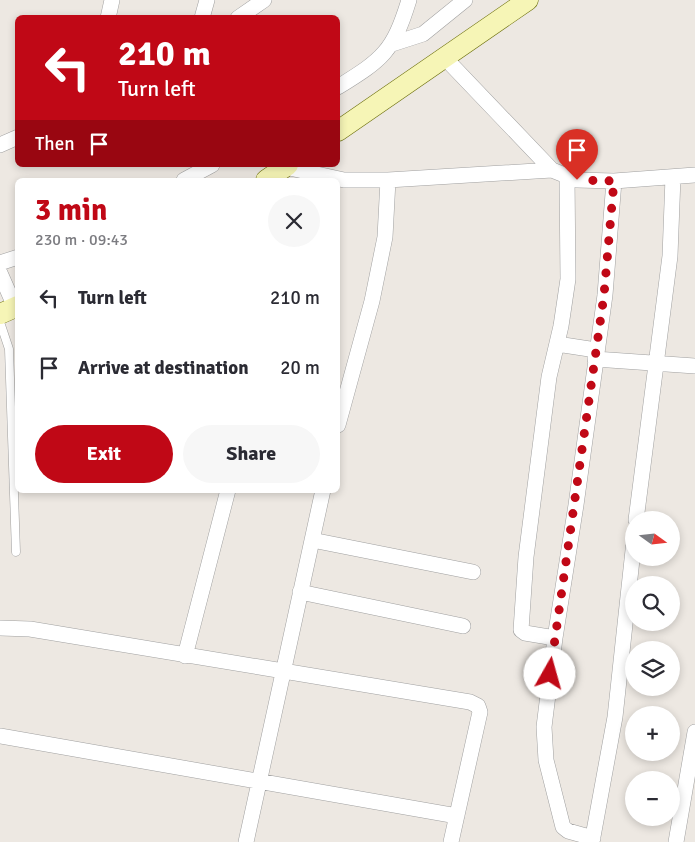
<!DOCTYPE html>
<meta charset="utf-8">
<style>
body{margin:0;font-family:Signika,sans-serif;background:#f7f7f7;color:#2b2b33;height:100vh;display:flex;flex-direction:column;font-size:19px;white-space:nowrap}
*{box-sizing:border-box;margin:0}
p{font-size:16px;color:#7c7c81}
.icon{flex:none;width:28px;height:28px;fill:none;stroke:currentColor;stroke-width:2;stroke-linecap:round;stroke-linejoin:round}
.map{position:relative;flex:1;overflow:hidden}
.details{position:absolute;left:15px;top:178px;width:325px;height:315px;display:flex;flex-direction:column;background:#fff;border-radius:8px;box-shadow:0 2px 8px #0003}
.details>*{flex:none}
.top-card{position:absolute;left:15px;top:15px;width:325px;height:152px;border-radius:8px;box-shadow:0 2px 8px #0003;background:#c00816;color:#fff;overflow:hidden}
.needle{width:32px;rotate:105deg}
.buttons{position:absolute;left:625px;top:511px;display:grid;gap:10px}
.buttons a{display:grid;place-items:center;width:55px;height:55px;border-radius:50%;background:#fff;box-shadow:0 2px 8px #0003;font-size:25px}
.pin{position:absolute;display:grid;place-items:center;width:42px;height:42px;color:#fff;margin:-51px -21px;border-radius:50% 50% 50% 0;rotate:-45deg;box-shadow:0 0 5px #0007}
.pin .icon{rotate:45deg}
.me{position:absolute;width:55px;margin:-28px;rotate:7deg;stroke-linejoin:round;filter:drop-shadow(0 0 4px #0008)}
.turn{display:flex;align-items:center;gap:18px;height:105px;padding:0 20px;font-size:22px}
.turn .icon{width:65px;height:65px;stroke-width:2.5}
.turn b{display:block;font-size:35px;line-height:42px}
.then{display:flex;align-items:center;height:48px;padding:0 20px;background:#0003;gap:10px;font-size:19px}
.round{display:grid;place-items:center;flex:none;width:52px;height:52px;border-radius:26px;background:#f7f7f7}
.overview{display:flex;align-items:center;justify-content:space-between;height:85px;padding:0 20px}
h1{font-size:30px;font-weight:700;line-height:38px;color:#c00816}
.primary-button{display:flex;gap:10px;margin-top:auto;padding:10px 20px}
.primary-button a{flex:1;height:58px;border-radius:30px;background:#c00816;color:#fff;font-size:20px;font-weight:700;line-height:58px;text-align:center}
.primary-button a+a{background:#f7f7f7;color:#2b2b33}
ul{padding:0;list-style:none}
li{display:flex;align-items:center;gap:15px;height:70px;padding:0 20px}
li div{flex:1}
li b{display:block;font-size:19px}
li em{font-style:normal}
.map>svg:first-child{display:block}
</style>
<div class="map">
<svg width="695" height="842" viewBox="0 0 695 842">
<rect width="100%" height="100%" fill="#ede8e2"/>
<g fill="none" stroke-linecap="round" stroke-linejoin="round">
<g stroke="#a0a0a0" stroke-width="9">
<path id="lane" d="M0,322L9,349L16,552"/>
</g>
<g stroke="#a0a0a0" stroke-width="16">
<path id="street" d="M108,18L112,0
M202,18L207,0
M238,18L264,0
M392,44L423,34L465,0
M445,58L552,170L577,180L614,181L695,175
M338,87C383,59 393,52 409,0
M0,145L18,137
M285,167L344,180H388L552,170
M184,180L212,165
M0,263L18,257
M0,273L15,307
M557,344L596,350
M595,359L695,366
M338,425L372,301L385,237L388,180
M636,520L670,256L673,177
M312,540L473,572
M300,592L463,626
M0,628L30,629L470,702L478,706L480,712L451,842
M555,638L525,633L521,630L526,557L549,377L561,326L568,279L567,176
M185,656L228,490
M0,736L457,816
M593,838L568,831L563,827L546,760L544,727L555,638L576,505L605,295L614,181
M246,842L323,490
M592,842L615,717L634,541
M676,842L695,732"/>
</g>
<g stroke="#6a6d09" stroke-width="21">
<path id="secondary" d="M338,131L528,0
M266,180L288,165
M0,314L18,306"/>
</g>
<use href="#lane" stroke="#fff" stroke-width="8"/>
<use href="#street" stroke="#fff" stroke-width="15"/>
<use href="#secondary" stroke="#f6f5b6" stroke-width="20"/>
</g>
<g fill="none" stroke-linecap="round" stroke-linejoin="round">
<path stroke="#c00816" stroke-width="9" stroke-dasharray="0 16.2" d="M550,674L604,295L614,181L577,180"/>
</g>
</svg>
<div class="buttons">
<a><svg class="needle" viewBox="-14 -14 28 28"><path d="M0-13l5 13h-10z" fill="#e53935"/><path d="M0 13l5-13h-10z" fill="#7c7c81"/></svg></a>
<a><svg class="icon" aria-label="search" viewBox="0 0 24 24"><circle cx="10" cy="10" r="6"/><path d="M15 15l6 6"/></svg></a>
<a><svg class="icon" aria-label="layers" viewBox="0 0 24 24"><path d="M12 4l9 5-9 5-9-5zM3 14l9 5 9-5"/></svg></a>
<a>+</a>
<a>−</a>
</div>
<div class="pin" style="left:577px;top:180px;background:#d93025"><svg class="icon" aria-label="arrive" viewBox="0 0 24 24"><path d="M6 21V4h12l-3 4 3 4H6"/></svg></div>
<svg class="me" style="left:550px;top:674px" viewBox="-20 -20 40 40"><circle r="19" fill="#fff"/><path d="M0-13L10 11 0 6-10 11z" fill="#c00816"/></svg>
<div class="top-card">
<div class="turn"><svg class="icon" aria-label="left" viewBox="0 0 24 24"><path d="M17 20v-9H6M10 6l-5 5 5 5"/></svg><div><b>210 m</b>Turn left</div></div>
<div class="then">Then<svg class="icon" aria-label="arrive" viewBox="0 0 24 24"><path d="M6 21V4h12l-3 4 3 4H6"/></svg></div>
</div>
<section class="details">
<div class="overview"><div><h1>3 min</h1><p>230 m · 09:43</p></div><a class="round"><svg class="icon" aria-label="close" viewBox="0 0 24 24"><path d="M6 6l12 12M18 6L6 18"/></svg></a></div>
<ul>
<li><svg class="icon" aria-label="left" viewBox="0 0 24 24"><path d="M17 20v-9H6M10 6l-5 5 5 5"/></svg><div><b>Turn left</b></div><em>210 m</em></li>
<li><svg class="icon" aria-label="arrive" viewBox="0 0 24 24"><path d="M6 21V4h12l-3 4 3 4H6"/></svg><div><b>Arrive at destination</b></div><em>20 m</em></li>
</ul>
<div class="primary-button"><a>Exit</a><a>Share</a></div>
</section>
</div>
